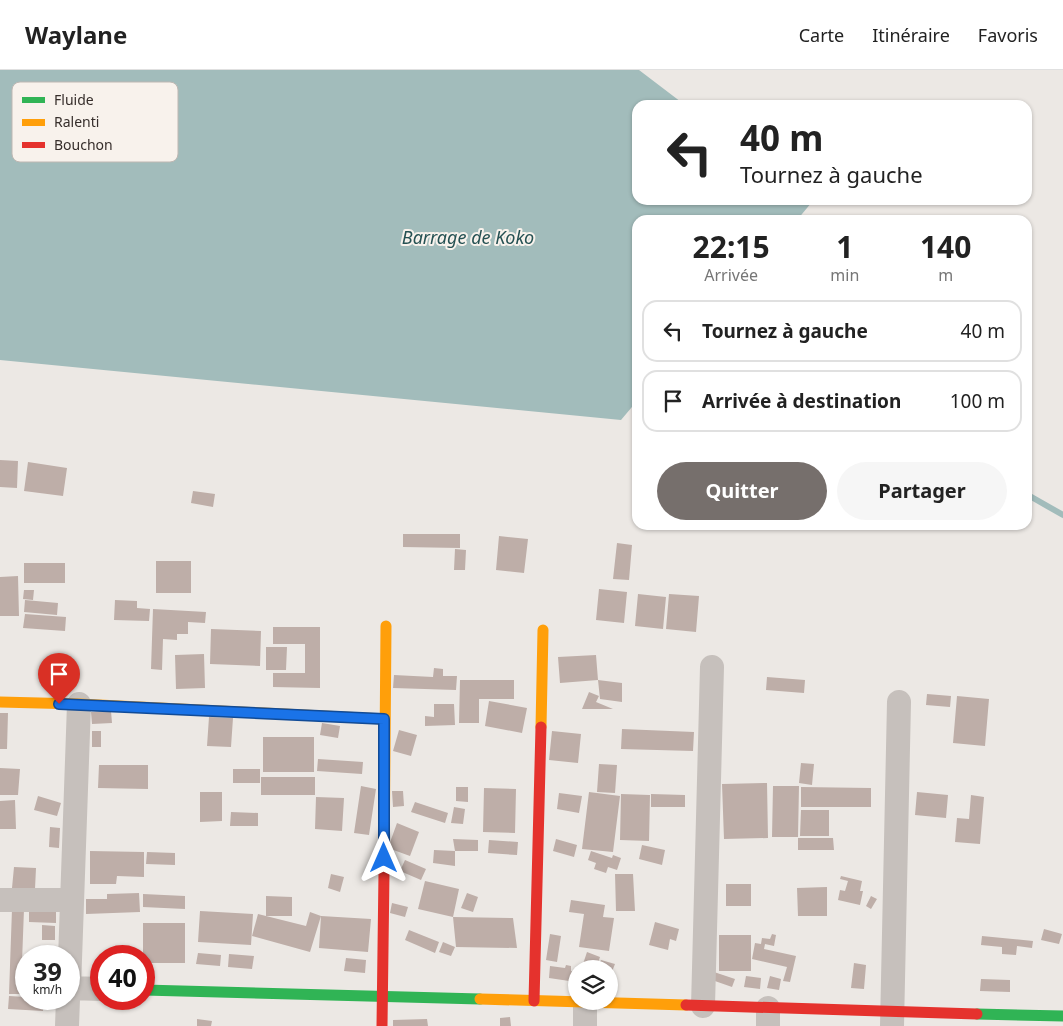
<!DOCTYPE html>
<html lang="fr">
<meta charset="utf-8">
<style>
body{margin:0;font-family:"Noto Sans",sans-serif;background:#f6f6f6;color:#222;height:100vh;display:flex;flex-direction:column;font-size:19px;white-space:nowrap}
*{box-sizing:border-box;margin:0}
p{font-size:16px;color:#767676}
.icon{flex:none;width:28px;height:28px;fill:none;stroke:currentColor;stroke-width:2;stroke-linecap:round;stroke-linejoin:round}
.map{position:relative;flex:1;overflow:hidden}
.panel{position:absolute;left:632px;top:145px;width:400px;height:315px;display:flex;flex-direction:column;background:#fff;border-radius:15px;box-shadow:0 1px 4px #0004}
.panel>*{flex:none}
.top-card{position:absolute;left:632px;top:30px;width:400px;height:105px;border-radius:15px;box-shadow:0 1px 4px #0004;background:#fff;color:#222;overflow:hidden}
.controls{position:absolute;left:568px;top:890px;display:grid;gap:10px}
.controls a{display:grid;place-items:center;width:50px;height:50px;border-radius:50%;background:#fff;box-shadow:0 1px 4px #0004;font-size:25px}
.speed{position:absolute;left:15px;top:875px;display:flex;gap:10px;font-size:25px;font-weight:700;text-align:center}
.speed>*{display:grid;place-content:center;width:65px;height:65px;border-radius:50%;background:#fff;box-shadow:0 1px 4px #0004;line-height:1}
.speed small{font-size:12px;font-weight:400}
.speed .limit{border:8px solid #d22;background:#fff;color:#111}
.pin{position:absolute;display:grid;place-items:center;width:42px;height:42px;color:#fff;margin:-51px -21px;border-radius:50% 50% 50% 0;rotate:-45deg;box-shadow:0 0 5px #0007}
.pin .icon{rotate:45deg}
.me{position:absolute;width:55px;margin:-28px;rotate:0deg;stroke-linejoin:round;filter:drop-shadow(0 0 4px #0008)}
.turn{display:flex;align-items:center;gap:18px;height:105px;padding:0 25px;font-size:22px}
.turn .icon{width:65px;height:65px;stroke-width:2.5}
.turn b{display:block;font-size:35px;line-height:42px}
.eta{display:flex;justify-content:space-evenly;align-items:center;height:85px;text-align:center}
.eta b{font-size:30px;font-weight:700;line-height:35px}
.cta{display:flex;gap:10px;margin-top:auto;padding:10px 25px}
.cta a{flex:1;height:58px;border-radius:30px;background:#766f6c;color:#fff;font-size:20px;font-weight:700;line-height:58px;text-align:center}
.cta a+a{background:#f6f6f6;color:#222}
ul{padding:0;list-style:none}
li{display:flex;align-items:center;gap:15px;height:62px;margin:0 10px 8px;padding:0 15px;border:2px solid #e0e0e0;border-radius:15px}
li div{flex:1}
li b{display:block;font-size:19px}
li em{font-style:normal}
header{display:flex;align-items:center;gap:30px;box-sizing:border-box;height:70px;padding:0 25px;background:#fff;border-bottom:1px solid #e0e0e0}
header strong{font-size:24px}
nav{display:flex;gap:28px;margin-inline-start:auto;font-size:18px}
.map>svg:first-child{display:block}
</style>
<header>
<strong>Waylane</strong>
<nav><a>Carte</a><a>Itinéraire</a><a>Favoris</a></nav>
</header>
<div class="map">
<svg width="1063" height="956" viewBox="0 0 1063 956">
<rect width="100%" height="100%" fill="#ece8e4"/>
<path fill="#a2bcbb" d="M0,0H639L685,35H638V130H810L812,132L797,150H638L637,331L621,350L0,290Z"/>
<g fill="none" stroke-linecap="round" stroke-linejoin="round">
<path stroke="#a2bcbb" stroke-width="6" d="M1028,425L1063,445"/>
</g>
<path fill="#beaea8" d="M0,390L18,391L17,418L0,417Z
M28,392L67,398L63,426L24,421Z
M193,421L215,424L213,437L191,433Z
M403,464H460V478L403,477Z
M499,466L528,469L524,503L496,500Z
M617,473L632,475L629,510L613,509Z
M455,479L466,480L465,500H454Z
M156,491H191V523H156Z
M24,493H65V513H24Z
M18,506L19,546H0V507Z
M599,519L627,522L624,553L596,550Z
M24,520H34L33,530L23,529Z
M638,524L666,527L663,559L635,556Z
M669,524L699,526L696,562L666,559Z
M25,530L58,533L57,545L24,542Z
M115,530L137,531V538L150,539L149,551L114,550Z
M153,539L206,542L205,553L188,552V564H177V570L163,569L162,600L151,599Z
M25,544L66,547L65,561L23,558Z
M273,557H320V618L273,617V603H305V574H273Z
M211,559L261,561L260,596L210,594Z
M266,577H287L286,600H266Z
M204,584L205,618L176,619L175,585Z
M596,585L598,610L622,613V632L600,629L598,610L560,613L558,587Z
M434,598L443,599V606H457L456,620L393,618L394,605L433,607Z
M767,607L805,610L804,623L766,620Z
M460,610H514V629H479V653H459Z
M589,622L599,626L596,632L613,639H582Z
M927,624L951,626L950,637L926,635Z
M957,626L989,629L985,676L953,673Z
M489,631L527,638L522,663L485,656Z
M434,634H454L455,655L425,656V646L434,647Z
M111,641L112,653L92,654L91,642Z
M0,643H8L7,679H0Z
M209,647L233,648L231,677L207,676Z
M322,653L340,656L338,668L320,665Z
M622,659L694,662L693,681L621,679Z
M399,660L417,665L411,686L393,681Z
M92,661H101V677H92Z
M552,661L581,664L578,693L549,690Z
M263,667H314V702H263Z
M318,689L363,692L362,704L317,701Z
M801,693L814,694L812,715L799,713Z
M599,694L617,695L615,723L597,722Z
M99,695H148V719L98,718Z
M0,698L20,699L18,725H0Z
M233,699H260V713H233Z
M261,707H315V725H261Z
M767,713L768,768L724,769L722,714Z
M361,716L376,719L369,765L354,763Z
M773,716H799L798,767H772Z
M456,717H468V732L456,731Z
M801,717L871,718V737H801Z
M484,718L516,719L515,763L483,762Z
M392,721H403L404,736L393,737Z
M200,722H222V751L200,752Z
M589,722L620,726L613,782L582,779Z
M917,722L948,725L946,748L915,745Z
M559,723L582,726L579,743L557,739Z
M621,724L650,725L649,771L620,770Z
M651,724L685,725V737H651Z
M971,725L984,727L980,774L955,772L957,748L969,749Z
M38,726L61,733L57,746L34,740Z
M316,727L344,728L342,761L315,759Z
M15,730L16,759H0V731Z
M415,732L448,743L445,753L411,742Z
M454,737L465,739L463,754L451,753Z
M801,740H829V766H800Z
M231,742L258,743V756H230Z
M397,753L419,762L410,786L388,778Z
M50,757L60,758L59,778L49,777Z
M798,768H833L834,780H798Z
M453,769L478,770V781H455V796L433,793L434,780L455,781Z
M556,769L577,775L574,787L553,781Z
M489,770L518,772L517,785L488,783Z
M642,775L665,780L662,795L639,789Z
M90,781L144,782V807L117,806L116,814H90Z
M591,781L612,788L613,785L621,788L617,800L608,797L606,803L594,799L596,793L588,790Z
M147,782L175,783V795L146,794Z
M405,790L426,799L421,810L400,801Z
M14,797L36,798L35,819L12,818Z
M331,804L344,807L340,822L328,818Z
M615,804H633L635,841H616Z
M841,806L862,811L860,821H863L860,835L838,830L840,820L845,821L848,811L840,809Z
M425,811L459,819L453,847L513,848L517,878L456,877L453,847L418,839Z
M726,814H751V836H726Z
M827,817V846H798L797,818Z
M139,823L140,842L86,844V829H107V824Z
M467,823L478,827L473,842L461,838Z
M143,824L185,826V839L143,837Z
M266,826L292,827V846H266Z
M871,826L877,829L871,839L866,836Z
M571,830L605,835L603,847L614,848L609,881L579,877L584,844L569,842Z
M392,833L408,837L405,847L390,843Z
M12,839H24L22,892L26,893V924H9Z
M29,840L56,841V853L29,852Z
M200,841L253,844L251,875L198,872Z
M310,842L321,846L371,849L368,882L319,878L321,846L310,882L252,866L258,844L306,856Z
M655,852L679,859L676,871L670,869L668,880L649,875Z
M143,853H185V893H144V886H143Z
M42,855L55,856V870H42Z
M1044,859L1062,864L1059,874L1041,870Z
M409,860L439,872L435,883L405,870Z
M550,864L561,866L557,892L546,890Z
M772,864L776,865L774,876L765,874L764,879L796,886L790,912L783,911L787,897L752,889L755,873L761,874L762,868L770,869Z
M719,865H751V901H719Z
M982,866L1033,871L1032,878L1017,876L1016,885L1002,884V877L981,875Z
M443,872L455,877L451,886L439,882Z
M587,882L600,887L596,899L583,894Z
M198,883L221,885L220,896L196,894Z
M229,884L254,886L252,899L228,897Z
M346,888L366,890L365,903L344,901Z
M601,890L615,894L611,904L609,903V899H597Z
M854,893L866,895L864,919L851,918Z
M566,895L571,896V901L576,902V912L549,908L550,896L565,898Z
M714,902L735,909L732,917L712,910Z
M746,906L761,908L760,919L744,917Z
M770,906L781,909L779,920L767,918Z
M981,909L1010,910V922L980,921Z
M9,926L26,927V929H44L43,941L8,939Z
M510,947L511,956H500V948Z
M197,949L212,951L211,956H197Z
M427,949L428,956H393V950Z"/>
<g fill="none" stroke-linecap="round" stroke-linejoin="round">
<path stroke="#c6c0bc" stroke-width="24" d="M0,830H72
M69,918L79,634
M69,918L101,919
M585,933V956
M703,936L712,597
M67,956L68,929
M768,956V938
M892,956L899,632"/>
<path stroke="#30b455" stroke-width="11" d="M144,920L480,929
M977,944L1063,946"/>
<path stroke="#ff9f0a" stroke-width="11" d="M0,632L79,634L384,649
M541,657L543,560
M384,802L386,556
M480,929L686,935"/>
<path stroke="#e5322d" stroke-width="11" d="M534,931L541,657
M686,935L977,944
M382,956L384,802"/>
</g>
<g fill="none" stroke-linecap="round" stroke-linejoin="round">
<g stroke="#114b97" stroke-width="12">
<path id="route" d="M59,634L384,649V788"/>
</g>
<use href="#route" stroke="#1a73e8" stroke-width="9"/>
</g>
<g text-anchor="middle" dominant-baseline="central" stroke-width="4" stroke-linejoin="round" paint-order="stroke">
<g font-size="18" font-style="italic" fill="#255153" stroke="#f8f2ec">
<text x="468" y="167">Barrage de Koko</text>
</g>
</g>
<rect x="12" y="12" width="166" height="80" rx="8" fill="#f8f2ec" stroke="#beb7b2" stroke-width="1"/>
<rect x="22" y="27" width="23" height="6" fill="#30b455"/>
<rect x="22" y="49" width="23" height="7" fill="#ff9f0a"/>
<rect x="22" y="72" width="23" height="6" fill="#e5322d"/>
<g font-size="14" fill="#362e2b">
<text x="54" y="35">Fluide</text>
<text x="54" y="57">Ralenti</text>
<text x="54" y="80">Bouchon</text>
</g>
</svg>
<div class="controls">
<a><svg class="icon" aria-label="layers" viewBox="0 0 24 24"><path d="M12 4l9 5-9 5-9-5zM3 14l9 5 9-5"/></svg></a>
</div>
<div class="speed"><div>39<small>km/h</small></div><div class="limit">40</div></div>
<div class="pin" style="left:59px;top:634px;background:#d93025"><svg class="icon" aria-label="arrive" viewBox="0 0 24 24"><path d="M6 21V4h12l-3 4 3 4H6"/></svg></div>
<svg class="me" style="left:384px;top:788px" viewBox="-20 -20 40 40"><path d="M0-17L14 15 0 8-14 15z" fill="#1a73e8" stroke="#fff" stroke-width="4"/></svg>
<div class="top-card">
<div class="turn"><svg class="icon" aria-label="left" viewBox="0 0 24 24"><path d="M17 20v-9H6M10 6l-5 5 5 5"/></svg><div><b>40 m</b>Tournez à gauche</div></div>
</div>
<section class="panel">
<div class="eta">
<div><b>22:15</b><p>Arrivée</p></div>
<div><b>1</b><p>min</p></div>
<div><b>140</b><p>m</p></div>
</div>
<ul>
<li><svg class="icon" aria-label="left" viewBox="0 0 24 24"><path d="M17 20v-9H6M10 6l-5 5 5 5"/></svg><div><b>Tournez à gauche</b></div><em>40 m</em></li>
<li><svg class="icon" aria-label="arrive" viewBox="0 0 24 24"><path d="M6 21V4h12l-3 4 3 4H6"/></svg><div><b>Arrivée à destination</b></div><em>100 m</em></li>
</ul>
<div class="cta"><a>Quitter</a><a>Partager</a></div>
</section>
</div>
